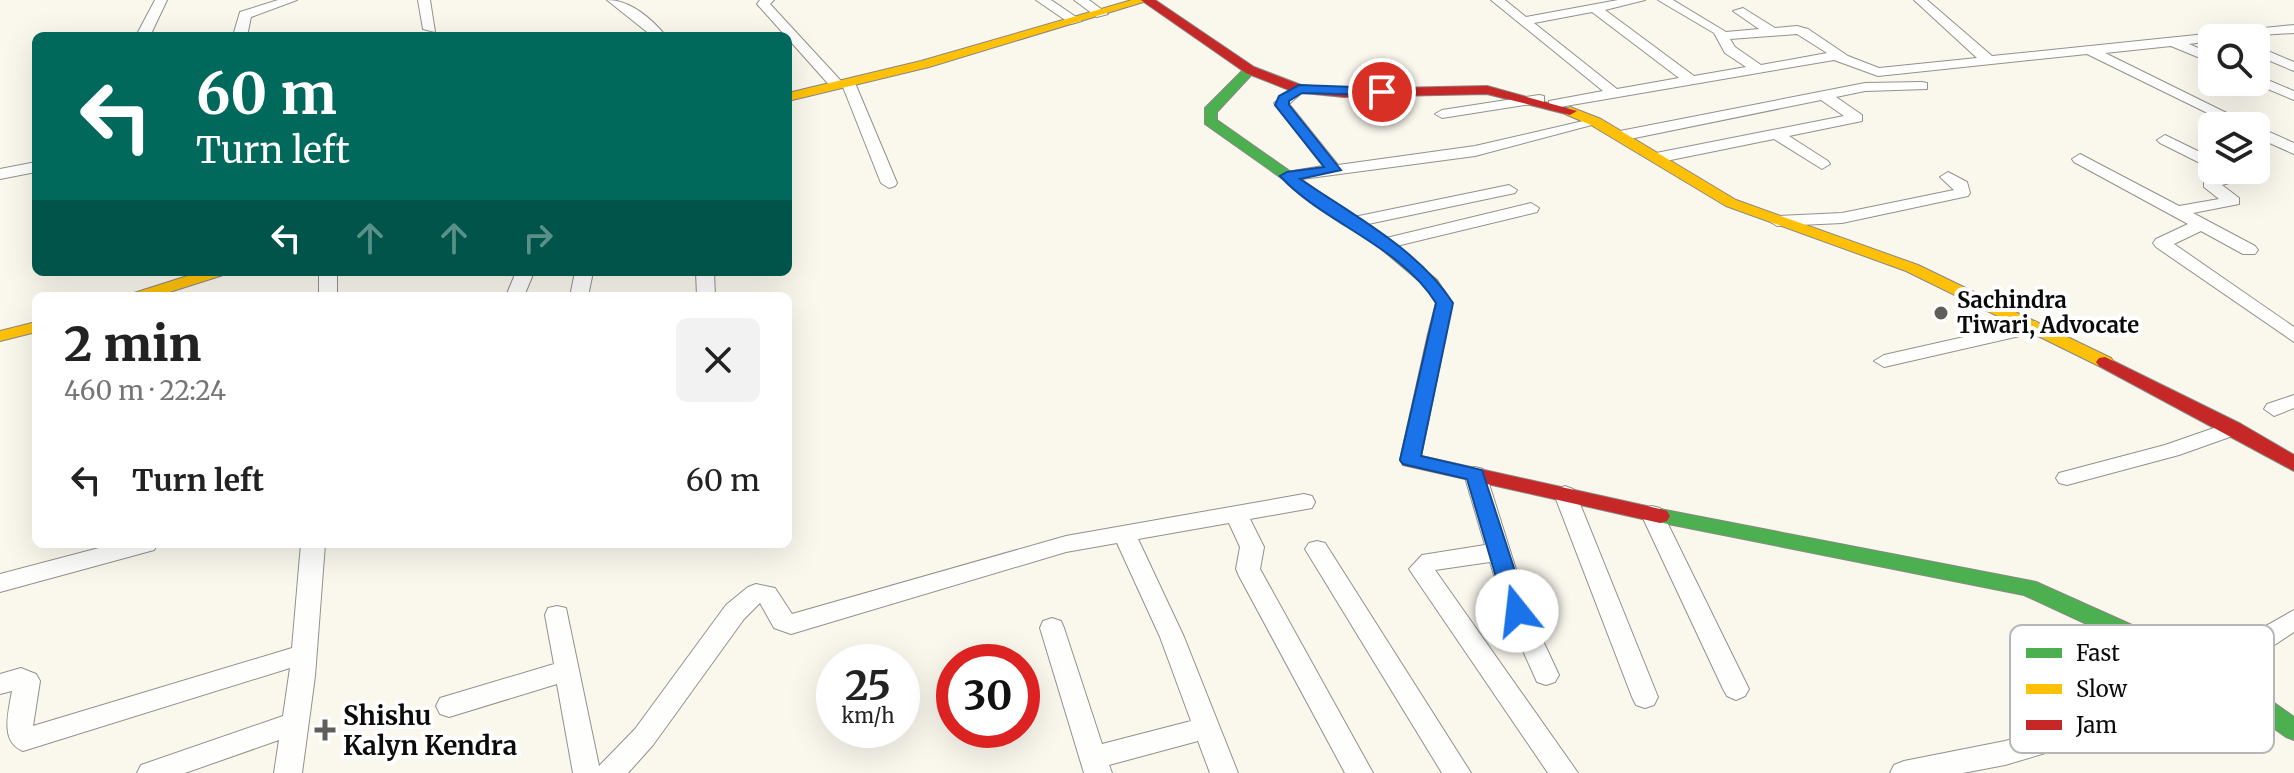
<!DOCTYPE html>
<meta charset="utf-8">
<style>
body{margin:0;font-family:Merriweather,serif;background:#f2f2f2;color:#222;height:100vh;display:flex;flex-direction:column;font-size:30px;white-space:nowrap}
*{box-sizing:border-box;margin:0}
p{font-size:26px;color:#767676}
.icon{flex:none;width:44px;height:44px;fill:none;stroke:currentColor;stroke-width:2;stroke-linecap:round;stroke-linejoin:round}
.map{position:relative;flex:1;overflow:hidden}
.panel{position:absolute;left:32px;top:292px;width:760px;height:256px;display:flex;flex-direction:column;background:#fff;border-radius:12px;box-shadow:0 8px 32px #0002}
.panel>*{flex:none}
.guide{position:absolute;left:32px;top:32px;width:760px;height:244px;border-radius:12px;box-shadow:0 8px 32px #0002;background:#00695c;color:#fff;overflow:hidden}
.fabs{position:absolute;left:2198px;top:24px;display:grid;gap:16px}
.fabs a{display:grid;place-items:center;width:72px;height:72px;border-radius:12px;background:#fff;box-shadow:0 8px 32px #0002;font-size:40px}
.speed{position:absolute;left:816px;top:644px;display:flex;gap:16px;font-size:40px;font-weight:700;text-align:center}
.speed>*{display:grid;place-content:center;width:104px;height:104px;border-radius:50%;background:#fff;box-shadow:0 8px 32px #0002;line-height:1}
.speed small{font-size:20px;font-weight:400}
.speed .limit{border:12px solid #d22;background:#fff;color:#111}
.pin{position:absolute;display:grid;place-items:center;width:68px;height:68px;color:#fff;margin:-34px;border:4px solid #fff;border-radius:50%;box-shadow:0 2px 8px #0007}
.me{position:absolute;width:88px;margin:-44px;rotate:344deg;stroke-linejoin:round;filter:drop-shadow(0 0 6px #0008)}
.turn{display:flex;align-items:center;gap:28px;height:168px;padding:0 32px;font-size:36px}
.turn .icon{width:104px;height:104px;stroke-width:2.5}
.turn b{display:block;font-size:56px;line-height:68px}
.lanes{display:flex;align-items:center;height:76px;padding:0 32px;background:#0003;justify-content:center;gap:40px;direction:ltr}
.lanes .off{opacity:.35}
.round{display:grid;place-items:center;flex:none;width:84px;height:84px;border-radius:12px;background:#f2f2f2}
.head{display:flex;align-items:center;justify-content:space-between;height:136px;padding:0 32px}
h1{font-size:48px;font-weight:800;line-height:60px}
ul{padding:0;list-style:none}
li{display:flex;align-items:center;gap:24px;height:104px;padding:0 32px}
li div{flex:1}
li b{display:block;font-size:30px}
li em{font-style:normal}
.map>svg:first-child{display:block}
</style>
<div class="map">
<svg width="2294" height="773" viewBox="0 0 2294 773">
<rect width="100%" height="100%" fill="#faf7ed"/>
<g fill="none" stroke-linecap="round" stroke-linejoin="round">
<g stroke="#93918d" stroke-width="2">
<path id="street" d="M155,0H167L150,36H136Z
M278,0H297L251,17L247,36H233L240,12Z
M418,0H430L435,32L423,29Z
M607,0C630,0 651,18 666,36H652Z
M774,0L770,4L842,82L848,79L855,83L897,183L895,186L889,188L881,183L843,87L832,88L757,4L760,0Z
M1036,0H1051L1082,21L1071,24Z
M1074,0H1089L1108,14L1097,17Z
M1491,0H1505L1526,17L1618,0H1645L1605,10L1694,76L1746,67L1725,53L1714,33L1658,0H1673L1726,32L1759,29L1733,11L1743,8L1775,28L1797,26L1808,29L1848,56L1879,68L1977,58L1914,0H1927L1992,56L2294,25V33L2212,38V41L2189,44L2212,54V63L2171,46L2105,53L2253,126H2234L2087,54L1878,76L1834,60L1554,108L1549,107V101L1603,91ZM1592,12L1679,78L1617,89L1534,23ZM1797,34L1827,53L1761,65L1735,47L1730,39Z
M2256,46L2294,62V71L2256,55Z
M2256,75L2294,91V100L2251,82H2256Z
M1922,82L1927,83V89L1865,91L1836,97L1862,115V121L1789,136L1828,161L1830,164L1822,169L1774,139L1656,163L1648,158L1656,153L1844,116L1821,100L1620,141L1612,136L1620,131L1865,83Z
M1299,85L1306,89L1289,104L1338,165L1475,146L1596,118L1603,122L1475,156L1287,181L1279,176L1281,173L1323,166L1274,103Z
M1539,95L1544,96V102L1442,118L1435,114L1442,110Z
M2256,126L2294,143V154L2256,137Z
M2165,135L2212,158V169L2160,143L2157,140Z
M2080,154L2179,206L2219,199L2204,187V181L2258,169V175L2222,185L2239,198V204L2193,213L2255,246L2258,250L2255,254H2243L2201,231L2174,244L2294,327V342L2156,247L2153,243L2156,239L2188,224L2074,162L2072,159Z
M36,162V172L0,179V169Z
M1948,172L1967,182L1970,193L1968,196L1842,223L1777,226L1769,221L1777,216L1842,213L1954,190L1940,177Z
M1509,185L1517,190L1515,193L1354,227L1346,222L1354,217Z
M1531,203L1539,208L1537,212L1384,249L1375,244L1378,240Z
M319,272H337V296H319Z
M516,272H534L524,296H506Z
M575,272H593L588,296H570Z
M696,272H714L715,296H697Z
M2035,321L2044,327L2042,331L1884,367L1874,361L1884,355Z
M2294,395V408L2274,416L2264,409L2267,404Z
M2234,421L2244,428L2241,433L2179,455L2067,485L2059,483L2056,478L2059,473L2165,445Z
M1475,467L1483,469L1486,474L1529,611L1559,675L1555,682L1546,685L1537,682L1505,611L1490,562L1435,570L1578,773H1548L1409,569L1422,555L1485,545L1464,474L1467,469Z
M1565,486L1573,489L1576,494L1658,697L1654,705L1645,708L1636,705L1632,697L1554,494L1557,489Z
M1304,494L1312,496L1315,502L1312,508L1250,519L1264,547L1260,569L1373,773H1345L1239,576L1236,569L1240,547L1229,523L1138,539L1184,637L1238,773H1210L1198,741L1109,765L1112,773H1084L1040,628L1043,621L1052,618L1061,621L1064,628L1102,744L1191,721L1160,637L1117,543L1066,552L791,634L774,628L760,603L744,619L653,745L628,773H573L557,684L449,717L440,714L436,706L440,698L554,664L545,615L548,608L557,606L566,608L599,766L635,729L726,605L748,587L756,584L775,588L792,614L1066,536Z
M1652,506L1660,508L1663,514L1749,689L1745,696L1736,700L1727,696L1723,689L1641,514L1644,508Z
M1317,541L1325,543L1471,773H1442L1305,549L1309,543Z
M114,544H158L154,550L0,592V574Z
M301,544H325L315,676L302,773H274L279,740L185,773H137L141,765L283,716L290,668L23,751C0,742 8,714 12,691L0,694V674L21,668L36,674L40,681L33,726L292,648Z
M2294,610V632L2244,665L2133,727L2005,765L1963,773H1890L1894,765L1904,761L2005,741L2117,710Z"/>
</g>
<g stroke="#898883" stroke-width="2">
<path id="fast" d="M1246,67L1256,70L1217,112V120L1389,241L1437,280L1452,303L1443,338H1431L1428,334L1436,303L1425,286L1379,247L1205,124V108Z
M1660,509L2036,582L2219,664L2294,717V740L2286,737L2203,678L2024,595L1653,521L1650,516L1653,511Z"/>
</g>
<g stroke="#898883" stroke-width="2">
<path id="slow" d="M1132,0H1150L929,67L788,101V93L921,61Z
M1570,107L1601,119L1736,200L1918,265L2111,358L2114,362L2111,366H2099L1906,271L1726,206L1591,125L1565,114L1563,111Z
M200,272H225L223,275L157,296H132L134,293Z
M36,322V332L0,341V331Z"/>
</g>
<g stroke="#898883" stroke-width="2">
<path id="jam" d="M1141,0H1155L1254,67L1301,85L1344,89L1487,86L1577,111L1570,115L1487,94L1344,97L1294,92L1246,73Z
M1437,329L1446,334L1421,456L1660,509L1667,511L1670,516L1667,521L1660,523L1403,465L1400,460L1428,334Z
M2105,357L2241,424L2294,455V471L2099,366L2096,362L2099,358Z"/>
</g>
<use href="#street" fill="#fefefc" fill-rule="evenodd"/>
<use href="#fast" fill="#4caf50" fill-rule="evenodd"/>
<use href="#slow" fill="#ffc107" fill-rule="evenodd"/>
<use href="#jam" fill="#c62828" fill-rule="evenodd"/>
</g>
<path fill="#1a73e8" stroke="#114b97" stroke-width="2" d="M1299,85L1382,88L1388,92L1382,95L1302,93L1289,101V105L1341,170L1300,179C1353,215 1418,249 1453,303L1421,456L1482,470L1528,611L1524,617L1517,620L1506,611L1467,479L1403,464L1400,460L1436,303C1400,245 1323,223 1280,176L1287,172L1324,167L1275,105L1279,96Z"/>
<g fill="#5f5e5a" stroke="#fff" stroke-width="3">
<circle cx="1941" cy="313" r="8"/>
<path d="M321 718h8v8h8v8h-8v8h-8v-8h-8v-8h8z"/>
</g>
<g text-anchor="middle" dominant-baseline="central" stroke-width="8" stroke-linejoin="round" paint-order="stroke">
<g font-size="22" font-weight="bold" fill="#0b0b0b" stroke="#fff" text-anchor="start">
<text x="1957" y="300">Sachindra<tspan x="1957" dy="25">Tiwari, Advocate</tspan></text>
</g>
<g font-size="26" font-weight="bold" fill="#0b0b0b" stroke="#fff" text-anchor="start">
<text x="343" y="715">Shishu<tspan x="343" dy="30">Kalyn Kendra</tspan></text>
</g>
</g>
<rect x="2010" y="625" width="264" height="128" rx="12" fill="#fff" stroke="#b6b6b6" stroke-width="2"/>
<rect x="2026" y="648" width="36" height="10" fill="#4caf50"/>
<rect x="2026" y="684" width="36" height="10" fill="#ffc107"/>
<rect x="2026" y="720" width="36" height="10" fill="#c62828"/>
<g font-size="22" fill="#0b0b0b">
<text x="2076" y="661">Fast</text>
<text x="2076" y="697">Slow</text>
<text x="2076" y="733">Jam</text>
</g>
</svg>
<div class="fabs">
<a><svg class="icon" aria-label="search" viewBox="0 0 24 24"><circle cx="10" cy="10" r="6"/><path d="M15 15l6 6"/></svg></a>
<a><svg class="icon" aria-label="layers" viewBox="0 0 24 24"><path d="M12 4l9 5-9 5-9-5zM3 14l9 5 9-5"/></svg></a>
</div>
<div class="speed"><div>25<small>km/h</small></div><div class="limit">30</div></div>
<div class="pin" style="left:1382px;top:92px;background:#d93025"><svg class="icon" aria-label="arrive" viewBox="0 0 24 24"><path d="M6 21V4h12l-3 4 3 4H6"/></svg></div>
<svg class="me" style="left:1517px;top:611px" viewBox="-20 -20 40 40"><circle r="19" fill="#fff"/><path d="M0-13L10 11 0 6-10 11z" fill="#1a73e8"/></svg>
<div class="guide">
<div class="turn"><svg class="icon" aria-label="left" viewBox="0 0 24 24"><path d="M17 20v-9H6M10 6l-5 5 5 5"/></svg><div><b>60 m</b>Turn left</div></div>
<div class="lanes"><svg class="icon" aria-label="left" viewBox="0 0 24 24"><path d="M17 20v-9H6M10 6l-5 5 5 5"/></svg><svg class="icon off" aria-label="ahead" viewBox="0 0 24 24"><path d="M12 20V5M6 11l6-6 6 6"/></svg><svg class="icon off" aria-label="ahead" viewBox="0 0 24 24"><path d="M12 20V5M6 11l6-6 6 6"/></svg><svg class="icon off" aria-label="right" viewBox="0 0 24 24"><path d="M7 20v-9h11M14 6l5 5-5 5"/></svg></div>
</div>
<section class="panel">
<div class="head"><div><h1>2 min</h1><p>460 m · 22:24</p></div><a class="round"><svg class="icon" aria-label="close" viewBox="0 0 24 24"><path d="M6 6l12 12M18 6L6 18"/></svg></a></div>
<ul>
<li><svg class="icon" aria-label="left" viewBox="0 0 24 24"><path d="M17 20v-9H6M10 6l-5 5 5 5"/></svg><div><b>Turn left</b></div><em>60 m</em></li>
</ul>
</section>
</div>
